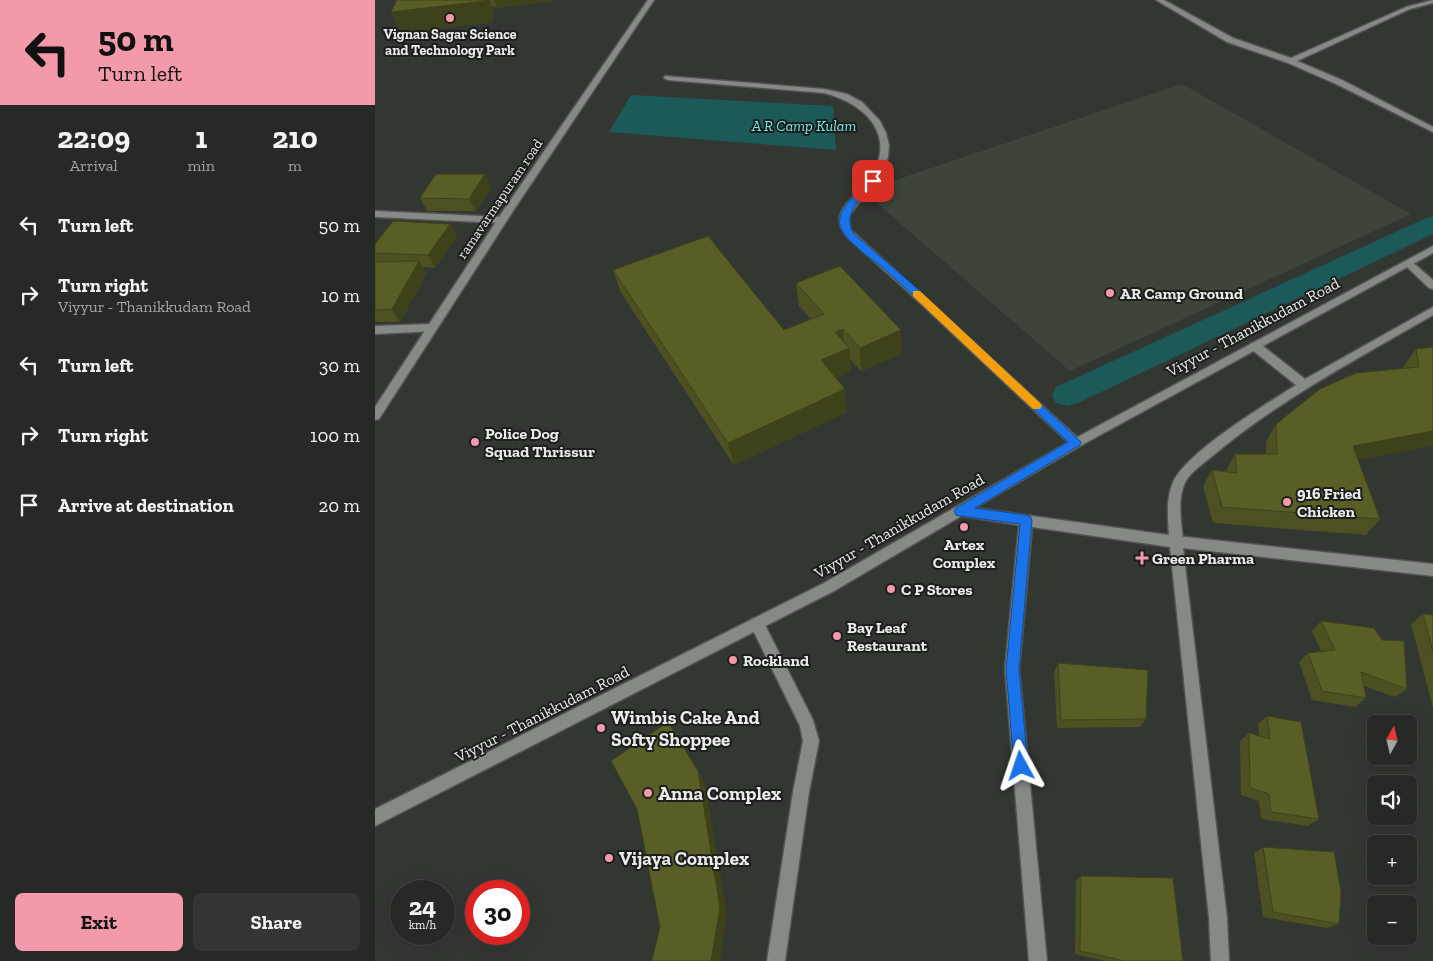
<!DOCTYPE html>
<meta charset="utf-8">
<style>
body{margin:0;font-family:"Zilla Slab",serif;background:#323532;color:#f1f3f6;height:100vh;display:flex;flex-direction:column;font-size:19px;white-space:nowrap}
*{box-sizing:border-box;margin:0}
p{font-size:16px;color:#a4a6a7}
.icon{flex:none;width:28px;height:28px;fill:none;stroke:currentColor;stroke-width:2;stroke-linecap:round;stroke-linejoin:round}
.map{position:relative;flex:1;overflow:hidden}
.sheet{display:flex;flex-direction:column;background:#262926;width:375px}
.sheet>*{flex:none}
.top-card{background:#f39aaa;color:#111;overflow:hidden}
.needle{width:32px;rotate:8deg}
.controls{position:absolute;left:992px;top:715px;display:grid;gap:10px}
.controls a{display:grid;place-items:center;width:50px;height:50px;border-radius:8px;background:#262926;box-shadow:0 5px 20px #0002,0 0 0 1px #424543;font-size:25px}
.speed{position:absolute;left:15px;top:880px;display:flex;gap:10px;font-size:25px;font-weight:700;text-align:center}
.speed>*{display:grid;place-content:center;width:65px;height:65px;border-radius:50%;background:#262926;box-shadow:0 5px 20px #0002,0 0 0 1px #424543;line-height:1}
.speed small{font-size:12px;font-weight:400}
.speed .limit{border:8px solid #d22;background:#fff;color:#111}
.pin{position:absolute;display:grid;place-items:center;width:42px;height:42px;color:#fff;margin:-21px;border-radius:10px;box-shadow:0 2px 8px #0006}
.me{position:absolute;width:55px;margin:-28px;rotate:355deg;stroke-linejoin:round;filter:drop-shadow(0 0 4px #0008)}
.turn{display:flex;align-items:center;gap:18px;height:105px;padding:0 15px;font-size:22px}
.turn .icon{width:65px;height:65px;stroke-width:2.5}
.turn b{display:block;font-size:35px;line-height:42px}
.eta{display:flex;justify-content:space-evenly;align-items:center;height:85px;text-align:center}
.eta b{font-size:30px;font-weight:700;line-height:35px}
.button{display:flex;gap:10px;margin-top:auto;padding:10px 15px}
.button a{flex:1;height:58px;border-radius:8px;background:#f39aaa;color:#111;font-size:20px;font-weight:700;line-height:58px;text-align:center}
.button a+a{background:#323532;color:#f1f3f6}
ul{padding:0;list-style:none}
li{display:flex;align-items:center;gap:15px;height:70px;padding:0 15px}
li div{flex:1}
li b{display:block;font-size:19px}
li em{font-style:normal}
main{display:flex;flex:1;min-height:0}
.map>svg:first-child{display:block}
</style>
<main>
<section class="sheet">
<div class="top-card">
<div class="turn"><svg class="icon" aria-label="left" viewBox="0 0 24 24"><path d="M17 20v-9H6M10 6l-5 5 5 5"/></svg><div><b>50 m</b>Turn left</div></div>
</div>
<div class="eta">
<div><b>22:09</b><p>Arrival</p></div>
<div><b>1</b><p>min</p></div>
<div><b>210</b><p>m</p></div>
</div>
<ul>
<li><svg class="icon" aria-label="left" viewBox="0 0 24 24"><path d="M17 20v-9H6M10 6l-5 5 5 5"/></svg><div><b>Turn left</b></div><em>50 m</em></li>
<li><svg class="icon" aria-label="right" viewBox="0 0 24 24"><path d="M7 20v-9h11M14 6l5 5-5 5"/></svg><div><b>Turn right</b><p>Viyyur - Thanikkudam Road</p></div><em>10 m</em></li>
<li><svg class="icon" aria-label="left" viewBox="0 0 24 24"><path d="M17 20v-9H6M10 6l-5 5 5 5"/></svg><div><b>Turn left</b></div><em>30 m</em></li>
<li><svg class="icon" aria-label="right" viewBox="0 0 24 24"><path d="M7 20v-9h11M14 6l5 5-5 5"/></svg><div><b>Turn right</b></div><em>100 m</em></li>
<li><svg class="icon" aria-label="arrive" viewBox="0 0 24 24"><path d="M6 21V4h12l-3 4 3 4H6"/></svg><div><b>Arrive at destination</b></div><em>20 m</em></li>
</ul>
<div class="button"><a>Exit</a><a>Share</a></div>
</section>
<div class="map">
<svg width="1058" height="961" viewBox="0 0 1058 961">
<rect width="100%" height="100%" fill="#333732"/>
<path fill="#3d453b" d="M807,84L1036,214L695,371L488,191Z"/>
<path fill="#1b5a59" d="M256,95L458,106L461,150L234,132Z"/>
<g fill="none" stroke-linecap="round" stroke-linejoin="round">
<path fill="#1b5a59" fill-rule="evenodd" d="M1058,216V234L703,403L692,406L681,403L677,395L681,387L1049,219Z"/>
<g stroke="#515450" stroke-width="3">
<path id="lane" d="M781,0H789L858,38L916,58L1031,7L1058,0V3L1035,9L922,61L967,80L1058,127V132L961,84L913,63L852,42Z
M290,76L449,89L472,94L487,102L505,121L511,133L514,145L513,157L509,169L501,182L475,214L474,221L476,230L705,440L707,443L705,446H697L529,288L473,238C467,230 462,223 466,213C471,200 485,192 493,181C524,137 492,104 449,93L293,80L289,78Z
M0,211L127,217L132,220L127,223L0,217Z
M1033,260L1036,261L1058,280V289L1054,288L1030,265L1028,263Z
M1058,307V315C982,359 902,401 835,458C825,466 813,474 809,485C802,503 807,524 808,542L806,546L801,548L796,546L794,542C794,523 790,503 797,485C807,454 892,404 921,385L876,349L875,346L876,343H884L930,379Z
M56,324L61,328L60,331L0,334V326Z"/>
</g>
<g stroke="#515450" stroke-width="3">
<path id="street" d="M273,0H279L140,208L4,419L0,420V407L130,208Z
M585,506L801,536L1058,564V576L808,548L852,918L854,961H836L834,918L795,547L657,527L644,669L672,961H654L630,669L644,525L580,515L579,511L580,507Z
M382,618L387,619L438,720L444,741L434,792L410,961H392L418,792L428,741L425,726L375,624L377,619Z"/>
</g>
<g stroke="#515450" stroke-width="3">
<path id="secondary" d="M1058,246V253L705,446L459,591L0,826V809L449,583L697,440Z"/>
</g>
<use href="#lane" fill="#868a85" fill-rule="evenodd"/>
<use href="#street" fill="#868a85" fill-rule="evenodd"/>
<use href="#secondary" fill="#868a85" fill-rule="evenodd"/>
</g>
<path fill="#4d5122" d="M22,0H180V1L122,8L117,6L118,22L27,33L16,12Z
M110,174L116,187L101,211H52L45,198Z
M75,224L82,237L60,268L48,267L51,274L25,322H0V244Z
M238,270L409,330L436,319L424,306L421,283L526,354L486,371L475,359L476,371L461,378L472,412L359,465L246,293Z
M1058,347L983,460L1005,519L991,535L838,523L828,486L837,470L851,471L860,454H891V442L901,424L1028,368V367L1041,349Z
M1048,614L1058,615V708L1036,624Z
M946,621L1032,689L1020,697L989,686L991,698L980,707L937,700L924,662L933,653L946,651L937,631Z
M683,663L771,719L765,727L682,728L679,672Z
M892,716L944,819L933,826L886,819L884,801L866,795L865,741L874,733L884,736L883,724Z
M888,847L964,924L952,928L888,917L879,853Z
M706,876L808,961H730L700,954L701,881Z"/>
<path fill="#3e421b" d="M110,0H115L117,7L118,22L27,33L16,12Z
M119,0H180V1L122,8Z
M110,174L116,187L101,211L94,199Z
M75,224L82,237L60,268L53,255Z
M44,261L51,274L25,322L17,309Z
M468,329L469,350L474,348L476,371L449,383L446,360L460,332Z
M526,330V354L486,371L485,348Z
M470,389L472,412L359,465L353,443Z
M1058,431V446L966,463L978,446Z
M293,722L302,734L330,782L352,914L345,961H336Z"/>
<path fill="#595e27" stroke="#3e421b" d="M22,0H110V1L16,12Z
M61,174H110L94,199L45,198Z
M18,221L75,224L53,255L0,253V244Z
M333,236L409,330L449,314L421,283L465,266L526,330L485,348L468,329L460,332L474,348L446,360L470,389L353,443L238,270Z
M44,261L17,309L0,310V262Z
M1058,347V431L978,446L1005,519L847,507L837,470L862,473L860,454H902L901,424L945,389L981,373L1044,367L1041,349Z
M1048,614L1058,615V652Z
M946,621L999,628L1007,640L1029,641L1032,689L986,672L991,698L947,691L933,653L960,650Z
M683,663L773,670L771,719L686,720Z
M892,716L926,722L944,819L896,812L894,794L875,788L874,733L895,739Z
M293,722L323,771L345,908L336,961H277L285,927L262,809L236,761Z
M888,847L959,852L966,892L964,924L898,912Z
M706,876L798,878L808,961H750L705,951Z"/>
<path fill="#1a73e8" stroke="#114b97" d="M495,179L502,181C489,197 465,213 479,234L537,284L706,442L705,445L600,508L651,515L655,516L657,520L644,669L653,766L651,772L646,774L641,772L639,766L631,669L645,524L585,516L581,515L579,511L581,508L693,442C632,384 571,324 508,268C497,259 469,240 465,226C461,209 485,190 495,179Z"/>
<path fill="#f59e0b" d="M538,291H545L665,403L667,406L665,409H658L538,296Z"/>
<g fill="#f39aaa" stroke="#1c1e1b" stroke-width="2">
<circle cx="75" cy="18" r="5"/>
<circle cx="735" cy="293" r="5"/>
<circle cx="100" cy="442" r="5"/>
<circle cx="912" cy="502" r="5"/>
<circle cx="589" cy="527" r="5"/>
<path d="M764.5 550.5h5v5h5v5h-5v5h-5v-5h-5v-5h5z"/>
<circle cx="516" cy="589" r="5"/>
<circle cx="462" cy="636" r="5"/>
<circle cx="358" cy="660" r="5"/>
<circle cx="226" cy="728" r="5"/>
<circle cx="273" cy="793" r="5"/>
<circle cx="234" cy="858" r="5"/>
</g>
<g text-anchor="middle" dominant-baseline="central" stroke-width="4" stroke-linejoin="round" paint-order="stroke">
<g font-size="14" font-weight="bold" fill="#e9ece9" stroke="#1c1e1b">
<text x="75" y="34">Vignan Sagar Science<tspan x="75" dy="16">and Technology Park</tspan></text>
</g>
<g font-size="14" fill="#e9ece9" stroke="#1c1e1b">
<text transform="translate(125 199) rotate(-56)">ramavarmapuram road</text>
</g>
<g font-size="15" font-style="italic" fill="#73eae7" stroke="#1c1e1b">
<text x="429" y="126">A R Camp Kulam</text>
</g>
<g font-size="16" font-weight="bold" fill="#e9ece9" stroke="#1c1e1b" text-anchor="start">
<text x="745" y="293">AR Camp Ground</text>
<text x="110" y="433">Police Dog<tspan x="110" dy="18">Squad Thrissur</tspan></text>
<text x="922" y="493">916 Fried<tspan x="922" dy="18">Chicken</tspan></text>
<text x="589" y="544" text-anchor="middle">Artex<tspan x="589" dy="18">Complex</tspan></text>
<text x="777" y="558">Green Pharma</text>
<text x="526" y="589">C P Stores</text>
<text x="472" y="627">Bay Leaf<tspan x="472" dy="18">Restaurant</tspan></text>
<text x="368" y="660">Rockland</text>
</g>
<g font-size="16" fill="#e9ece9" stroke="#1c1e1b">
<text transform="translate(878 327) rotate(-28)">Viyyur - Thanikkudam Road</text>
<text transform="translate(524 526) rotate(-30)">Viyyur - Thanikkudam Road</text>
<text transform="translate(167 714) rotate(-27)">Viyyur - Thanikkudam Road</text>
</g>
<g font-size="19" font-weight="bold" fill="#e9ece9" stroke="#1c1e1b" text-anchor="start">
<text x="236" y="717">Wimbis Cake And<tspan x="236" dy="22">Softy Shoppee</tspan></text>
<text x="283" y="793">Anna Complex</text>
<text x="244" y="858">Vijaya Complex</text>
</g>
</g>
</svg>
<div class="controls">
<a><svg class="needle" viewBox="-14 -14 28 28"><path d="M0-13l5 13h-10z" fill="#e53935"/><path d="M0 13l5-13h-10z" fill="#a4a6a7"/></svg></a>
<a><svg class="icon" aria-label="sound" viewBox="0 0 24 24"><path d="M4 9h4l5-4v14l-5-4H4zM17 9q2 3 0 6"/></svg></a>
<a>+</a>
<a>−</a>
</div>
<div class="speed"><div>24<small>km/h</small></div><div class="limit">30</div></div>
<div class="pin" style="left:498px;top:181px;background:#d93025"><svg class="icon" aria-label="arrive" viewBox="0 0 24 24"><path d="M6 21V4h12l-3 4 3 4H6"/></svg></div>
<svg class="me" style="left:646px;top:766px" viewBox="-20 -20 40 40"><path d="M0-17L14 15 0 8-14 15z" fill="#1a73e8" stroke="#fff" stroke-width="4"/></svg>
</div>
</main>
